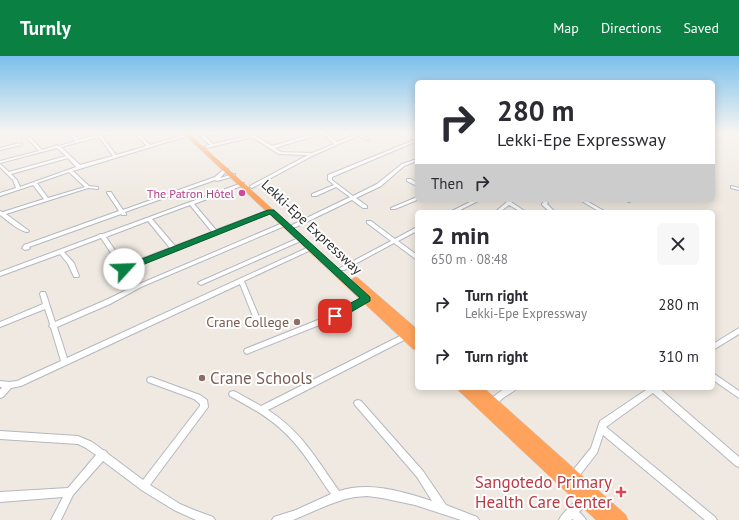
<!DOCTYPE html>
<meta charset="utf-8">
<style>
body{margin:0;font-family:"PT Sans",sans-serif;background:#f7f7f7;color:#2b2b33;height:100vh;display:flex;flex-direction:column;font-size:15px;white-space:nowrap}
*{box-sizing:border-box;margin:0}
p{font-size:13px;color:#7c7c81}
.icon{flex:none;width:22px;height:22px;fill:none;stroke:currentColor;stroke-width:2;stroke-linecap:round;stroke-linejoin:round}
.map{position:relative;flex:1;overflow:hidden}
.panel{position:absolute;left:415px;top:154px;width:300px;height:180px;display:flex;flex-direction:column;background:#fff;border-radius:6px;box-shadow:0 2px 10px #0003}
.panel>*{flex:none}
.guide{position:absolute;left:415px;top:24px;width:300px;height:122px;border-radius:6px;box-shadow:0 2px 10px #0003;background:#fff;color:#2b2b33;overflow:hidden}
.pin{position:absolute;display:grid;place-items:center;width:34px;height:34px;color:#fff;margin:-17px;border-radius:8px;box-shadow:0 2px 6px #0006}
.me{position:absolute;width:44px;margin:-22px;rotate:65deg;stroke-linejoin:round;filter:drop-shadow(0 0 3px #0008)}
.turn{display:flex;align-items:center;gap:14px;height:84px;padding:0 16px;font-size:18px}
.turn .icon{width:52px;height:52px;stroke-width:2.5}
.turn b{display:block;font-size:28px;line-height:34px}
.then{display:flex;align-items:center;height:38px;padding:0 16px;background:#0003;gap:8px;font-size:15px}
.round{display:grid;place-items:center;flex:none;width:42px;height:42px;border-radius:6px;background:#f7f7f7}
.overview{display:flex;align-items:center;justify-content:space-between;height:68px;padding:0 16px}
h1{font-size:24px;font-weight:600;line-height:30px}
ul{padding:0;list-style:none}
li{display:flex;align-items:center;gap:12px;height:52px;padding:0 16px}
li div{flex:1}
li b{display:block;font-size:15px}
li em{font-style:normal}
header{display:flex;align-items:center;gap:24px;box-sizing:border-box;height:56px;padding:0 20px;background:#0b8043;color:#fff}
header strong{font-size:19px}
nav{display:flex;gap:22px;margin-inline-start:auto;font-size:14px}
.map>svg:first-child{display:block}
</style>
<header>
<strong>Turnly</strong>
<nav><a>Map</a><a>Directions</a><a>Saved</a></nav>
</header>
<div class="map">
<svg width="739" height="464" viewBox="0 0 739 464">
<rect width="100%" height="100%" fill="#efe9e1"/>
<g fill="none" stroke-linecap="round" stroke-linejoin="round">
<g stroke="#b4b7c1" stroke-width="2">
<path id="minor" d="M16,76H23L0,80V78Z
M66,76H70L79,84L97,79L99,78L101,79L112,76H117L116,77L102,80L116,99L147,90L133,76H137L150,89L187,78L190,79L73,115L89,130L98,131V133L88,132L6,158L29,175L28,176C20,176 7,164 0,159V155L3,156L44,143L33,129L0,140V137L16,132L13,124L0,111V108L9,116L66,100L57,92L0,107V105L39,95L28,83V81H30L42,94L55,90L56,89L59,90L76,85ZM99,81L113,100L80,109L61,91ZM68,102L76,111L20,131L17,124L11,118ZM69,116L85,131L48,142L37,127Z
M192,76L202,79L217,76H222L221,77L205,80L213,88L267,76H272L256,80L272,90L320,76L328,78L337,86L354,79L347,77L346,76H350L370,83L368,84L357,80L314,99L252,132L250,131V130L308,99L279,98L252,81L207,92L205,91L206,90L210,89L201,81L192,78ZM320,78L326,80L334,88L312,97L281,96L275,92Z
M417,83V85L332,121V124L353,140L377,128L402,108L417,103V105L404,110L381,130L356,142L367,150V152H363L352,144L296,171H292V169L350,141L336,131L316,140H312V138L334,129L328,124V119Z
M20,87L22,88L21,89L0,94V92Z
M225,112L228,113L220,122L233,118H235V120L217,125L215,124L125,156L126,158V159H122L121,158L29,191L30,192L29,193L25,194L22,192L24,189L119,155L107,137V136H111L123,154L215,121Z
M407,123H411L417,127V130L407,125Z
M242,127H244V129L194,148L216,174L269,154H273V156L127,213L126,223H122L121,222V212L101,182L64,196L74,207L79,220L78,221H74L68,208L60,198L0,220V216L99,179L100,178H103ZM190,149L212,176L175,190L152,163ZM148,165L170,192L125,209L106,181Z
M731,130L739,132V134L731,132Z
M417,141V144L395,153H391V152Z
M474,144H480L456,156H450Z
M545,144H549L547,148L555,156H550L542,149V148Z
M580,144H585L606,156H600Z
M625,144H631V145L629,146Z
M507,146H511L526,156H521L509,149L500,156H495Z
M367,165H371L395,183L417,171V175L398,185L417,199V204L394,187L344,214H340L339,213L340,212L391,185L367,167Z
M285,166L287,167V169L141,231L110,248L57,271L67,302L309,191H313L314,192L313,193L244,225L260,263L259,265H255L254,263L240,228L21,330L11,332L3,341L0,342V334L2,331H0V325L9,326L17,325L61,305L51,272L49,270L50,268L45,253L0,271V266L43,248L40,238L41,236H45L46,238L55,266L106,244L137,229Z
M301,181L303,182L304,183L303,184L203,228L201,229L198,227L199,226Z
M364,241H366L369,243L368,245L337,262L249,297L247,298L245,297L244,295L245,293L333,258Z
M739,272V278L713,294V288Z
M406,277L408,278L409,280L408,282L268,354C302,376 317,404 339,435C370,425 403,436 432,445L417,421L355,349L354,347L355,345L358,344L361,345L423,415L446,449L477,461L479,464H461L415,449L382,442L367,440L355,441L345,443L328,449L293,464H272L274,461L296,454L331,438C318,420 307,400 291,383C274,364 252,352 230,340L229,338L230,336L233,335L236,336L261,350Z
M713,317L739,335V342L713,324Z
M151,321L200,339L207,344L208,351L150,429L180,448L194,454L213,461L215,464H196L174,454L143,435L103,405L73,439L61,464H51L63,441L0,446V436L68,432L96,399L86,392L78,388L0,383V375L78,380L92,386L103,394L106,395L107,397L143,424L200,350V348L194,343L148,326L147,324L148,322Z
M506,332H517C514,336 510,337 506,340C501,343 498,348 493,350L490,349L489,347C493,340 499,336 506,332Z
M649,332H659L739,401V411L736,410L653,337L606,371L715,461L717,464H705L603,379L597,397L576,424L573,425L570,424L569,421L570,418L591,392L600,365Z
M585,439L588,441L590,444L588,447L579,456L584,461L586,464H574L572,463L571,464H559C562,457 578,442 585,439Z"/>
</g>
<g stroke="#c9c9c9" stroke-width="1">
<path id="highway" d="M182,76H187L351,224L355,221L358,222L417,273V283L416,282L417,284V294L413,293Z
M457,332H484L626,459L628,464H596L459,335Z"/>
</g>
<use href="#minor" fill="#fff" fill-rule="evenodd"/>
<use href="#highway" fill="#ffa35c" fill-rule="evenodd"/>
</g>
<linearGradient id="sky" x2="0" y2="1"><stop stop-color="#7abfeb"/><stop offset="0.54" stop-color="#f8f5f2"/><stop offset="1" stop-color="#f8f5f2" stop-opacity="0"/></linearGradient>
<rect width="739" height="141" fill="url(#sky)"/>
<path fill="#0b8043" stroke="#07532c" d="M268,154H274L370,241V245L339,263H332L330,260L332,257L360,242L270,158L127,215L124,216L120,213L121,211Z"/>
<circle fill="#d1479c" stroke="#fff" stroke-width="1.5" cx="242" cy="137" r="4"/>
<g fill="#8d6e63" stroke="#fff" stroke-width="1.5">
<circle cx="297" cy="266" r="4"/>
<circle cx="202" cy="322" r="4"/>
</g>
<path fill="#e0444e" stroke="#fff" stroke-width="1.5" d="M619 430h4v4h4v4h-4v4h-4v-4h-4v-4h4z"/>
<g text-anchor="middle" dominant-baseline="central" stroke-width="4" stroke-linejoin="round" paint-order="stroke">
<g font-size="12" fill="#b23c85" stroke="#fff" text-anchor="end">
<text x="234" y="137">The Patron Hôtel</text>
</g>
<g font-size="14" fill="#2e2e2e" stroke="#fff">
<text transform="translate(312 171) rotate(43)">Lekki-Epe Expressway</text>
</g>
<g font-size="14" fill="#785e54" stroke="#fff" text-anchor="end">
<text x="289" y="266">Crane College</text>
</g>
<g font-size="17" fill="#785e54" stroke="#fff" text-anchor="start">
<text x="210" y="322">Crane Schools</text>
</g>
<g font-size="17" fill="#be3a42" stroke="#fff" text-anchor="end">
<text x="612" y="426">Sangotedo Primary<tspan x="612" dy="20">Health Care Center</tspan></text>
</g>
</g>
</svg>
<div class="pin" style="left:335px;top:260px;background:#d93025"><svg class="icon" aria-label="arrive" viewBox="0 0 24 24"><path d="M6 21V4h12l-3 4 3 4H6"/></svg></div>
<svg class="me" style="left:124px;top:213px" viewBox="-20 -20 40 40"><circle r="19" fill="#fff"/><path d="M0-13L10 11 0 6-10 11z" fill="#0b8043"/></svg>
<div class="guide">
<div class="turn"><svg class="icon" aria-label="right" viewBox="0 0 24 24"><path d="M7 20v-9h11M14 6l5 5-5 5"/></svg><div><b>280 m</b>Lekki-Epe Expressway</div></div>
<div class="then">Then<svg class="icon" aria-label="right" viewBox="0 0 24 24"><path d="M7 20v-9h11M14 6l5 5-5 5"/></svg></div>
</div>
<section class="panel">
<div class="overview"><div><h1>2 min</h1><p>650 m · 08:48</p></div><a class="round"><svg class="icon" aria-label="close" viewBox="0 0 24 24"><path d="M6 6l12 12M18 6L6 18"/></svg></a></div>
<ul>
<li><svg class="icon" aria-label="right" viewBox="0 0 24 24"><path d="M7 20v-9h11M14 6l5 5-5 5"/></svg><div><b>Turn right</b><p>Lekki-Epe Expressway</p></div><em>280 m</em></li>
<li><svg class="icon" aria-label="right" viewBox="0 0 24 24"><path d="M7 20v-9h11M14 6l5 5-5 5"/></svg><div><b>Turn right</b></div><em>310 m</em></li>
</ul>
</section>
</div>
